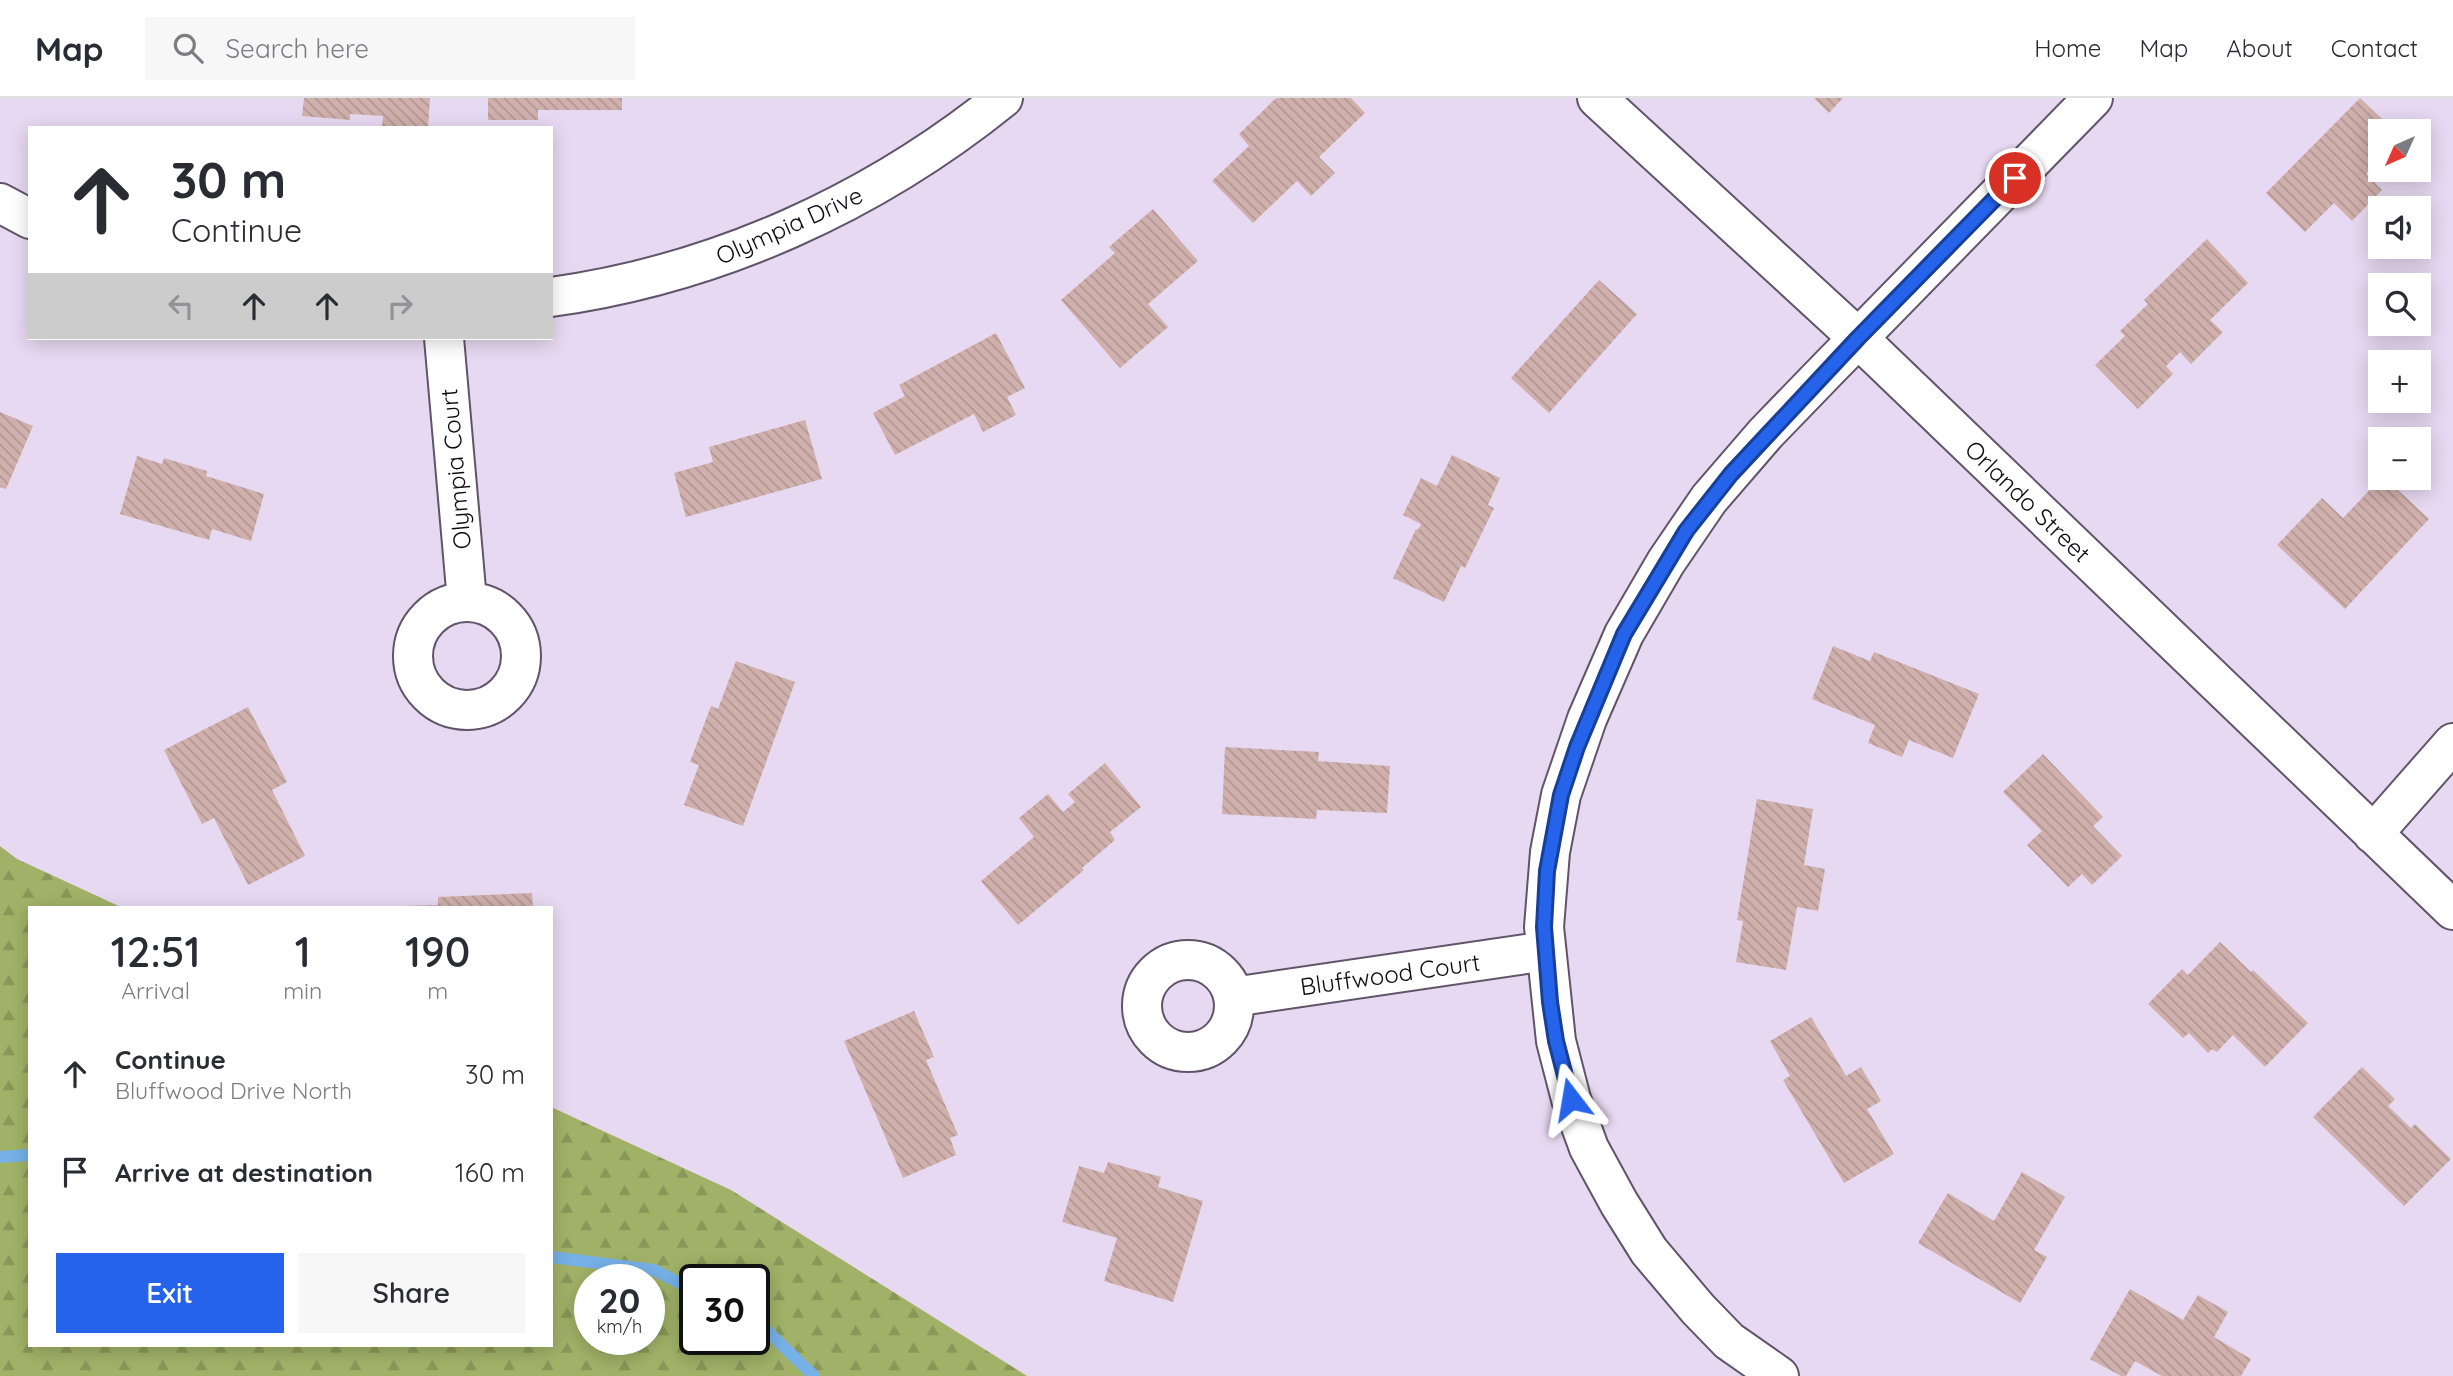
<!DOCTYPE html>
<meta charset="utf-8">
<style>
body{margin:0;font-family:Quicksand,sans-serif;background:#f7f7f7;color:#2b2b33;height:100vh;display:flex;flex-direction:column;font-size:26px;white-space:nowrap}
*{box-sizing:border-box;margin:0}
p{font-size:23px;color:#7c7c81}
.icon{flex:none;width:38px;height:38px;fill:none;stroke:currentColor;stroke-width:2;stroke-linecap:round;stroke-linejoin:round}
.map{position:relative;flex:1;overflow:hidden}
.side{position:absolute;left:28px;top:808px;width:525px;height:441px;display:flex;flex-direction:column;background:#fff;border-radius:0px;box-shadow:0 4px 18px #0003}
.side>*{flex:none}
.banner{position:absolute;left:28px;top:28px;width:525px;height:214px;border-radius:0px;box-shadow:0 4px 18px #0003;background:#fff;color:#2b2b33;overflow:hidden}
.needle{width:46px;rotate:225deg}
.buttons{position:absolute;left:2368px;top:21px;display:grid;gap:14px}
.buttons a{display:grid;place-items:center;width:63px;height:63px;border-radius:0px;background:#fff;box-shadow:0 4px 18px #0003;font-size:35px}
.speed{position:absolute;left:574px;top:1166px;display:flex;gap:14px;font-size:35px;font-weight:700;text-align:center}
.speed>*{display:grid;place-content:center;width:91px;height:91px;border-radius:50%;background:#fff;box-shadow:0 4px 18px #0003;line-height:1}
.speed small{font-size:18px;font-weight:400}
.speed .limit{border:4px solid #111;border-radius:10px;background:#fff;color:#111}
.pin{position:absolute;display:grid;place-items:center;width:60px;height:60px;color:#fff;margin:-30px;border:4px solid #fff;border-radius:50%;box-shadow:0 2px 7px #0007}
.me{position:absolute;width:77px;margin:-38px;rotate:346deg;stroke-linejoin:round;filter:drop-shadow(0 0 5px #0008)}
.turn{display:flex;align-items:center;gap:24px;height:147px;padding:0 28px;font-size:32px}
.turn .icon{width:91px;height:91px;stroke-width:2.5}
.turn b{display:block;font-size:49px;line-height:60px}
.lanes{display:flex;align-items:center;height:66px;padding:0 28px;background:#0003;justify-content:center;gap:35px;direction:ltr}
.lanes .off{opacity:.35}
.eta{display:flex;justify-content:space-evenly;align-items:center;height:119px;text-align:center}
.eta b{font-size:42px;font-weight:600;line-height:49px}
.action{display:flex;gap:14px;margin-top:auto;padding:14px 28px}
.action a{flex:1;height:80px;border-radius:0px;background:#2563eb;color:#fff;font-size:28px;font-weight:600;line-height:80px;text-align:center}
.action a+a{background:#f7f7f7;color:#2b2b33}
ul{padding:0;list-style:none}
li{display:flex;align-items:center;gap:21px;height:98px;padding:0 28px}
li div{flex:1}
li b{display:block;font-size:26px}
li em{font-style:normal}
header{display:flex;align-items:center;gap:42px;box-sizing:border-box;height:98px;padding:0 35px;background:#fff;border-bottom:2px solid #e1e1e2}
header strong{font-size:33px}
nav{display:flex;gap:38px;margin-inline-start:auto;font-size:24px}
.search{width:490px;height:63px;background:#f7f7f7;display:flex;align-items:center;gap:18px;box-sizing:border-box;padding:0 24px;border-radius:0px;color:#7c7c81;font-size:26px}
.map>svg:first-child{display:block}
</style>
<header>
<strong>Map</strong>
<div class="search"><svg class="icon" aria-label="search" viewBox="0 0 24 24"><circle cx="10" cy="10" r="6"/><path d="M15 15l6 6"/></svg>Search here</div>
<nav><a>Home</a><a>Map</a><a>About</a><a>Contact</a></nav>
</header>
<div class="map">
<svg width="2453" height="1278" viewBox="0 0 2453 1278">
<defs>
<pattern id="forest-firs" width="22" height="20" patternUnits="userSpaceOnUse" patternTransform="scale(1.75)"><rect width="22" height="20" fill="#a1b268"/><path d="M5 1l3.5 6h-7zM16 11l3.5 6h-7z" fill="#899859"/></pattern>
<pattern id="building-back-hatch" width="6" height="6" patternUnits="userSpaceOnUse" patternTransform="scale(1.75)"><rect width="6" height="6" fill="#d0b0ac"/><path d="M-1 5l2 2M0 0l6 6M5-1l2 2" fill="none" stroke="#b19693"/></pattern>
</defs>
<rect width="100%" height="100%" fill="#e8d9f2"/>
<path fill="url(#forest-firs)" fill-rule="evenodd" d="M0,748L17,761L123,810H30V1248H551V1009L731,1092L1027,1278H0ZM649,1181V1241H590V1181ZM754,1181V1241H695V1181Z"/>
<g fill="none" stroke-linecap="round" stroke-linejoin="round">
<path stroke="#76b1e7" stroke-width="12" d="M0,1059L30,1057
M551,1159L654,1172L695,1193
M754,1224L762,1228L814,1278"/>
</g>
<path fill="url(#building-back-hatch)" d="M304,0H430L428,30L382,29L383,18L350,16V22L302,18Z
M488,0H622V12H538V22H488Z
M1276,0H1351L1365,15L1319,59L1335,75L1311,98L1297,83L1253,125L1212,83L1249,48L1239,36Z
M1814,0H1843L1829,15Z
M2360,0L2395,33H2380V61L2366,76L2382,92L2352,123L2334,105L2305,134L2266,95Z
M1153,111L1198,163L1148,206L1168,229L1120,270L1061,202L1115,155L1109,149Z
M2207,141L2248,185L2210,222L2223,234L2191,266L2180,254L2166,268L2173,276L2138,311L2095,267L2125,238L2120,233L2148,206L2144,202Z
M1599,182L1637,216L1549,315L1511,280Z
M996,235L1025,290L1007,299L1016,317L983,334L974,316L895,357L873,315L905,298L899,287Z
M0,314L33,328L6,391L0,389Z
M805,322L822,381L686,419L674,375L713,364L709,349Z
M1452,357L1500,380L1488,407L1494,410L1465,470L1461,468L1444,504L1393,480L1416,431L1418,432L1421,426L1403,417L1421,380L1437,388Z
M137,358L162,366L164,360L207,373L206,378L264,396L251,443L212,431L209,442L120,416Z
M2381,380H2385L2429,421L2345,511L2277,447L2322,400L2343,420Z
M1833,548L1870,563L1874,554L1979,596L1953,660L1909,642L1902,659L1868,645L1875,627L1812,601Z
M736,563L795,584L743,728L684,707L699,667L690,664L711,608L718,611Z
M248,609L287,684L272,692L305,758L248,787L214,720L202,726L164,652Z
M1225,649L1319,654L1318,663L1390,668L1387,715L1317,712L1316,721L1222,716Z
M2043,656L2103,719L2093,728L2122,758L2092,787L2082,776L2068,789L2027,747L2042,733L2003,694Z
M1105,665L1141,709L1110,734L1115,742L1082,770L1084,772L1018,827L981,783L1034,739L1019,720L1048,696L1063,714L1075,704L1068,696Z
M1757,701L1813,711L1804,767L1825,771L1818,813L1797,809L1786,872L1736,864L1743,823L1737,822Z
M532,795L533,810H404V808L438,807V799Z
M2220,844L2251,874L2253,872L2308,925L2265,969L2233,937L2217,954L2212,951L2208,955L2189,935L2183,940L2148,906L2182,871L2188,877Z
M914,913L934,959L926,962L958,1037L950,1040L956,1057L903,1080L844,943Z
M1811,919L1846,978L1861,969L1881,1003L1867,1011L1894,1056L1844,1085L1783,982L1790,978L1770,943Z
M2362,969L2395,1001L2388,1008L2411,1030L2415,1026L2451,1061L2404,1108L2313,1019Z
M1108,1064L1161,1079L1158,1089L1203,1103L1173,1204L1104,1183L1117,1140L1062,1124L1079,1068L1104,1075Z
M2022,1074L2065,1099L2034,1152L2047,1159L2020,1205L1918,1145L1948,1095L1994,1123Z
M2130,1191L2183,1222L2198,1197L2228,1214L2214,1239L2251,1261L2241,1278H2162L2135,1263L2126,1278H2121L2090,1261Z"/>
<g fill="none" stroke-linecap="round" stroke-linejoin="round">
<g stroke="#615469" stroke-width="42">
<path id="minor" d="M1597,0L1858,240L2453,812
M0,105L30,121
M551,199C717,176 873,105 1003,0
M444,240L467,503
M413 558a54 54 0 1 1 108 0a54 54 0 1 1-108 0Z
M2373,736L2453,645
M1142 908a46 46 0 1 1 92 0a46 46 0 1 1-92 0Z
M1233,899L1546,853
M1779,1278L1729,1243L1698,1211L1649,1153L1619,1105L1589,1050L1571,1001L1556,943L1544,829L1550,754L1561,697L1587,621L1624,536L1666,464L1709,401L1766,335L1826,273L2093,0"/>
</g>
<use href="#minor" stroke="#fff" stroke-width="38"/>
</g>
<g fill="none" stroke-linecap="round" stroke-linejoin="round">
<g stroke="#184099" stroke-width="18">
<path id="route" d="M1571,1001L1556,943L1550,904L1544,829L1547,773L1561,697L1577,649L1624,536L1686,433L1731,376L1858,240L2015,80"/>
</g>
<use href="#route" stroke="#2563eb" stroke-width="12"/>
</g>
<g text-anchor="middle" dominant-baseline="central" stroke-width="7" stroke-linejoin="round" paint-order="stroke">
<g font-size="24" fill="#0f0a12" stroke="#fff">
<text transform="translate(789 127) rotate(-24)">Olympia Drive</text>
<text transform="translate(455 371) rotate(-95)">Olympia Court</text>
<text transform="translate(2028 403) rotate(44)">Orlando Street</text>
<text transform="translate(1390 876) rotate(-8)">Bluffwood Court</text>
</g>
</g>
</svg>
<div class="buttons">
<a><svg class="needle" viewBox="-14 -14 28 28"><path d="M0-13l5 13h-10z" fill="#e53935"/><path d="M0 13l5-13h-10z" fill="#7c7c81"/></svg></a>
<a><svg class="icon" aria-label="sound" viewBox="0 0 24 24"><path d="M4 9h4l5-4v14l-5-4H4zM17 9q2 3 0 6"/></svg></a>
<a><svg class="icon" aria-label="search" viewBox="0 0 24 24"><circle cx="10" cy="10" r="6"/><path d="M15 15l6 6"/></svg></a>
<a>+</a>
<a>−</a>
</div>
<div class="speed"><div>20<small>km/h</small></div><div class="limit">30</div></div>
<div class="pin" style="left:2015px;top:80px;background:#d93025"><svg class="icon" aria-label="arrive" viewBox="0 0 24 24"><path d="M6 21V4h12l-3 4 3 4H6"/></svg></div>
<svg class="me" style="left:1571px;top:1001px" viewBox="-20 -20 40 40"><path d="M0-17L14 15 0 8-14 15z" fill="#2563eb" stroke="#fff" stroke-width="4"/></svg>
<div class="banner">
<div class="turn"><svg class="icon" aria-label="ahead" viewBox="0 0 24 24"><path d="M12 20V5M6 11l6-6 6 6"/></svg><div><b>30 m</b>Continue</div></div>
<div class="lanes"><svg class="icon off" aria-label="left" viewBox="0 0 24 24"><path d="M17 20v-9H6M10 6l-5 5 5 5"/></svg><svg class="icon" aria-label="ahead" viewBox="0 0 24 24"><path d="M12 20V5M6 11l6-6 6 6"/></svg><svg class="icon" aria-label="ahead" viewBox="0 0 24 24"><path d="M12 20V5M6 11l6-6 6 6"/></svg><svg class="icon off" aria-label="right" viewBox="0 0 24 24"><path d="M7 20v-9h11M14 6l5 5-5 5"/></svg></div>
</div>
<section class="side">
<div class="eta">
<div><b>12:51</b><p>Arrival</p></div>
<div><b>1</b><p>min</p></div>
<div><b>190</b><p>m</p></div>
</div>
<ul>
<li><svg class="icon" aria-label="ahead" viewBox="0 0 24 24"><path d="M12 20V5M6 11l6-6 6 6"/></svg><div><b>Continue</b><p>Bluffwood Drive North</p></div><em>30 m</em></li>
<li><svg class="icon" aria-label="arrive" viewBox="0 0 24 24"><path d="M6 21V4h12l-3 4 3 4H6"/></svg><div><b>Arrive at destination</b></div><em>160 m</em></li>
</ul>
<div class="action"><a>Exit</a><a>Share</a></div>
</section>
</div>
